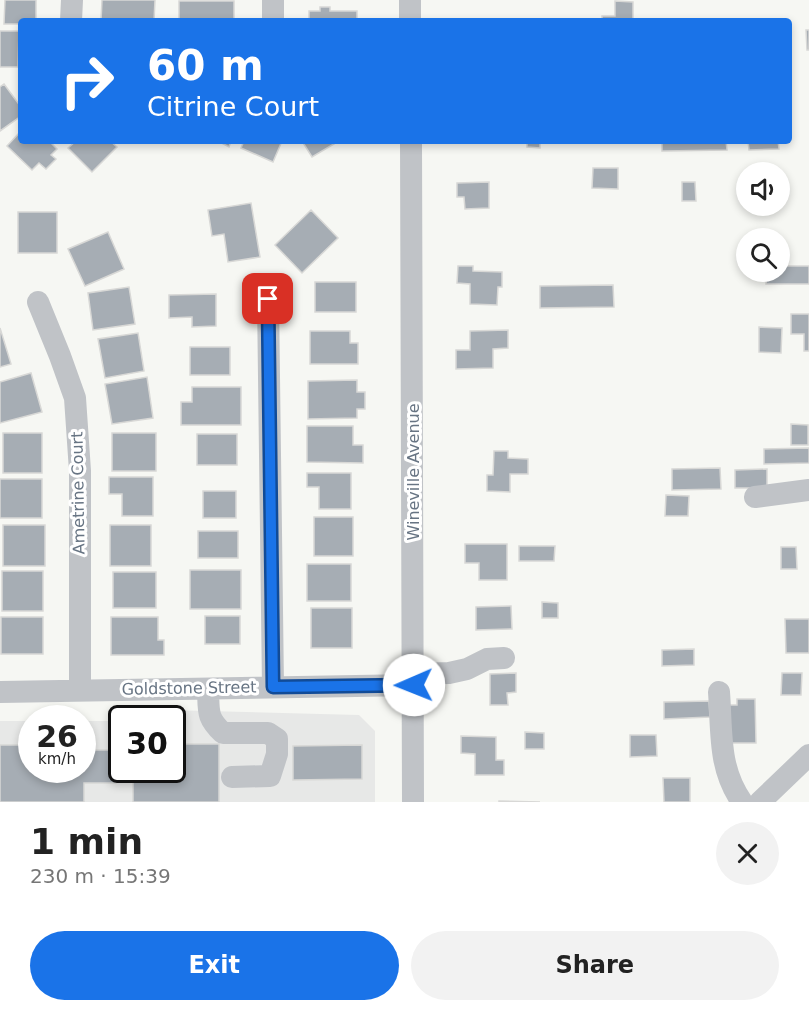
<!DOCTYPE html>
<meta charset="utf-8">
<style>
body{margin:0;font-family:"DejaVu Sans",sans-serif;background:#f2f2f2;color:#222;height:100vh;display:flex;flex-direction:column;font-size:22px;white-space:nowrap}
*{box-sizing:border-box;margin:0}
p{font-size:20px;color:#767676}
.icon{flex:none;width:33px;height:33px;fill:none;stroke:currentColor;stroke-width:2;stroke-linecap:round;stroke-linejoin:round}
.map{position:relative;height:802px;overflow:hidden}
.details{display:flex;flex-direction:column;background:#fff;flex:1}
.details>*{flex:none}
.hud{position:absolute;left:18px;top:18px;width:774px;height:126px;border-radius:6px;box-shadow:0 3px 9px #0003;background:#1a73e8;color:#fff;overflow:hidden}
.buttons{position:absolute;left:736px;top:162px;display:grid;gap:12px}
.buttons a{display:grid;place-items:center;width:54px;height:54px;border-radius:50%;background:#fff;box-shadow:0 3px 9px #0003;font-size:30px}
.speed{position:absolute;left:18px;top:705px;display:flex;gap:12px;font-size:30px;font-weight:700;text-align:center}
.speed>*{display:grid;place-content:center;width:78px;height:78px;border-radius:50%;background:#fff;box-shadow:0 3px 9px #0003;line-height:1}
.speed small{font-size:15px;font-weight:400}
.speed .limit{border:3px solid #111;border-radius:9px;background:#fff;color:#111}
.pin{position:absolute;display:grid;place-items:center;width:51px;height:51px;color:#fff;margin:-26px;border-radius:12px;box-shadow:0 3px 9px #0006}
.me{position:absolute;width:66px;margin:-33px;rotate:269deg;stroke-linejoin:round;filter:drop-shadow(0 0 4px #0008)}
.turn{display:flex;align-items:center;gap:21px;height:126px;padding:0 30px;font-size:27px}
.turn .icon{width:78px;height:78px;stroke-width:2.5}
.turn b{display:block;font-size:42px;line-height:51px}
.round{display:grid;place-items:center;flex:none;width:63px;height:63px;border-radius:32px;background:#f2f2f2}
.headline{display:flex;align-items:center;justify-content:space-between;height:102px;padding:0 30px}
h1{font-size:36px;font-weight:800;line-height:45px}
.action{display:flex;gap:12px;margin-top:auto;padding:12px 30px}
.action a{flex:1;height:69px;border-radius:36px;background:#1a73e8;color:#fff;font-size:24px;font-weight:800;line-height:69px;text-align:center}
.action a+a{background:#f2f2f2;color:#222}
.map>svg:first-child{display:block}
</style>
<div class="map">
<svg width="809" height="802" viewBox="0 0 809 802">
<rect width="100%" height="100%" fill="#f6f7f3"/>
<path fill="#e7e8e7" d="M168,710L359,715L375,731V802H0V721H31L32,770H82L83,721H121L122,770H172V718H156Z"/>
<path fill="#a6adb4" stroke="#d8d8d6" stroke-width="1.5" d="M5,0H36V21H21V24H4Z
M102,0H155L154,21H101Z
M179,1H234V21H179Z
M615,1L633,2V21H602V16H615Z
M320,7H330V11H357V21H309V11H320Z
M806,30H809V50H807Z
M0,31H19L18,67H0Z
M4,84L21,107V116L0,131V87Z
M21,131V141H49L57,149L51,155L56,159L46,169L39,163L32,170L7,146Z
M76,141H110L117,147L92,172L68,148Z
M218,141H231L229,147Z
M244,141H282L273,162L241,148Z
M302,141H339L312,157Z
M527,141H540V148L527,147Z
M662,141H726L727,150L662,151Z
M748,141H778L779,149L749,150Z
M593,168H618V189L592,188Z
M489,182V208L465,209L464,197H457V183Z
M682,182H695L696,201H682Z
M251,203L260,257L228,262L224,234L212,236L208,210Z
M311,210L338,238L302,273L275,245Z
M18,212H57V253H18Z
M108,232L124,269L85,286L68,249Z
M458,266H473V271L502,272V287H498L497,305L470,304V284L457,283Z
M780,266H809V284H766L767,272H780Z
M315,282H356V312H315Z
M613,285L614,307L540,308V286Z
M129,287L135,324L93,330L88,293Z
M216,294V326L192,327V317L169,318V295Z
M791,314H809V351H804V334H791Z
M759,327L782,328L781,353L759,352Z
M0,328L11,364L0,367Z
M508,330V348L493,349V368L456,369V350H470V331Z
M310,331H350V343H358V364H310Z
M138,333L144,371L105,378L98,339Z
M190,347H230V375H190Z
M31,373L42,412L0,423V382Z
M147,377L153,418L112,424L105,384Z
M357,380V392H365V409H357V418L308,419V381Z
M192,387H241V425H181V402H192Z
M791,424L808,425V445H791Z
M307,426H353V445H363V463L307,462Z
M3,433H42V473H3Z
M112,433H156V471H112Z
M197,434H237V465H197Z
M809,448V463L764,464V449Z
M494,451H508V458L528,459V474H510V492L487,491V475H493Z
M720,468L721,489L672,490V469Z
M767,469V488H735V470Z
M307,473H351V509H319V487H307Z
M109,477H153V516H122V494H109Z
M0,479H42V518H0Z
M203,491H236V518H203Z
M666,495L689,496L688,516H665Z
M314,517H353V556H314Z
M3,525H45V566H3Z
M110,525H151V566H110Z
M198,531H238V558H198Z
M465,544H507V580H479V563H465Z
M519,546H555L554,561H519Z
M781,547H796L797,569H781Z
M307,564H351V601H307Z
M190,570H241V609H190Z
M2,571H43V611H2Z
M113,572H156V608H113Z
M542,602L558,603V618H542Z
M511,606L512,629L476,630V607Z
M311,608H352V648H311Z
M205,616H240V644H205Z
M1,617H43V654H1Z
M111,617H158V640H164V655H111Z
M785,619H809V653H786Z
M694,649V665L662,666V650Z
M516,673V692L507,693L508,705H490V674Z
M782,673H802L801,695H781Z
M737,699H755L756,743H728L727,705H737Z
M709,701L710,717L664,719V702Z
M525,732L544,733V749H525Z
M630,735H656L657,756L630,757Z
M461,736L496,737V760H504V775H475V754L461,753Z
M82,744H84V750H122V770H172V744H219V802H133V780H116V783H84V802H0V745H32V770H82Z
M362,745V779L293,780V746Z
M663,778H690V802H664Z
M499,801L540,802H499Z"/>
<g fill="none" stroke-linecap="round" stroke-linejoin="round">
<path stroke="#c0c3c7" stroke-width="22" d="M273,0V21
M410,0V21
M71,21L72,0
M411,141L413,802
M268,299L273,687
M38,302L60,356L75,398L80,471V690
M755,497L809,490
M414,674L449,673L467,669L487,659L504,658
M208,689C209,711 206,717 223,733H268L277,739V754L270,776L232,777
M0,692L414,685
M719,692C722,732 718,768 742,802
M760,802L809,755"/>
</g>
<g fill="none" stroke-linecap="round" stroke-linejoin="round">
<g stroke="#114b97" stroke-width="15">
<path id="route" d="M268,299L273,687L414,685"/>
</g>
<use href="#route" stroke="#1a73e8" stroke-width="10"/>
</g>
<g text-anchor="middle" dominant-baseline="central" stroke-width="6" stroke-linejoin="round" paint-order="stroke">
<g font-size="16" fill="#677483" stroke="#fff">
<text transform="translate(413 472) rotate(-90)">Wineville Avenue</text>
<text transform="translate(78 493) rotate(-91)">Ametrine Court</text>
<text transform="translate(189 688) rotate(-1)">Goldstone Street</text>
</g>
</g>
</svg>
<div class="buttons">
<a><svg class="icon" aria-label="sound" viewBox="0 0 24 24"><path d="M4 9h4l5-4v14l-5-4H4zM17 9q2 3 0 6"/></svg></a>
<a><svg class="icon" aria-label="search" viewBox="0 0 24 24"><circle cx="10" cy="10" r="6"/><path d="M15 15l6 6"/></svg></a>
</div>
<div class="speed"><div>26<small>km/h</small></div><div class="limit">30</div></div>
<div class="pin" style="left:268px;top:299px;background:#d93025"><svg class="icon" aria-label="arrive" viewBox="0 0 24 24"><path d="M6 21V4h12l-3 4 3 4H6"/></svg></div>
<svg class="me" style="left:414px;top:685px" viewBox="-20 -20 40 40"><circle r="19" fill="#fff"/><path d="M0-13L10 11 0 6-10 11z" fill="#1a73e8"/></svg>
<div class="hud">
<div class="turn"><svg class="icon" aria-label="right" viewBox="0 0 24 24"><path d="M7 20v-9h11M14 6l5 5-5 5"/></svg><div><b>60 m</b>Citrine Court</div></div>
</div>
</div>
<section class="details">
<div class="headline"><div><h1>1 min</h1><p>230 m · 15:39</p></div><a class="round"><svg class="icon" aria-label="close" viewBox="0 0 24 24"><path d="M6 6l12 12M18 6L6 18"/></svg></a></div>
<div class="action"><a>Exit</a><a>Share</a></div>
</section>
